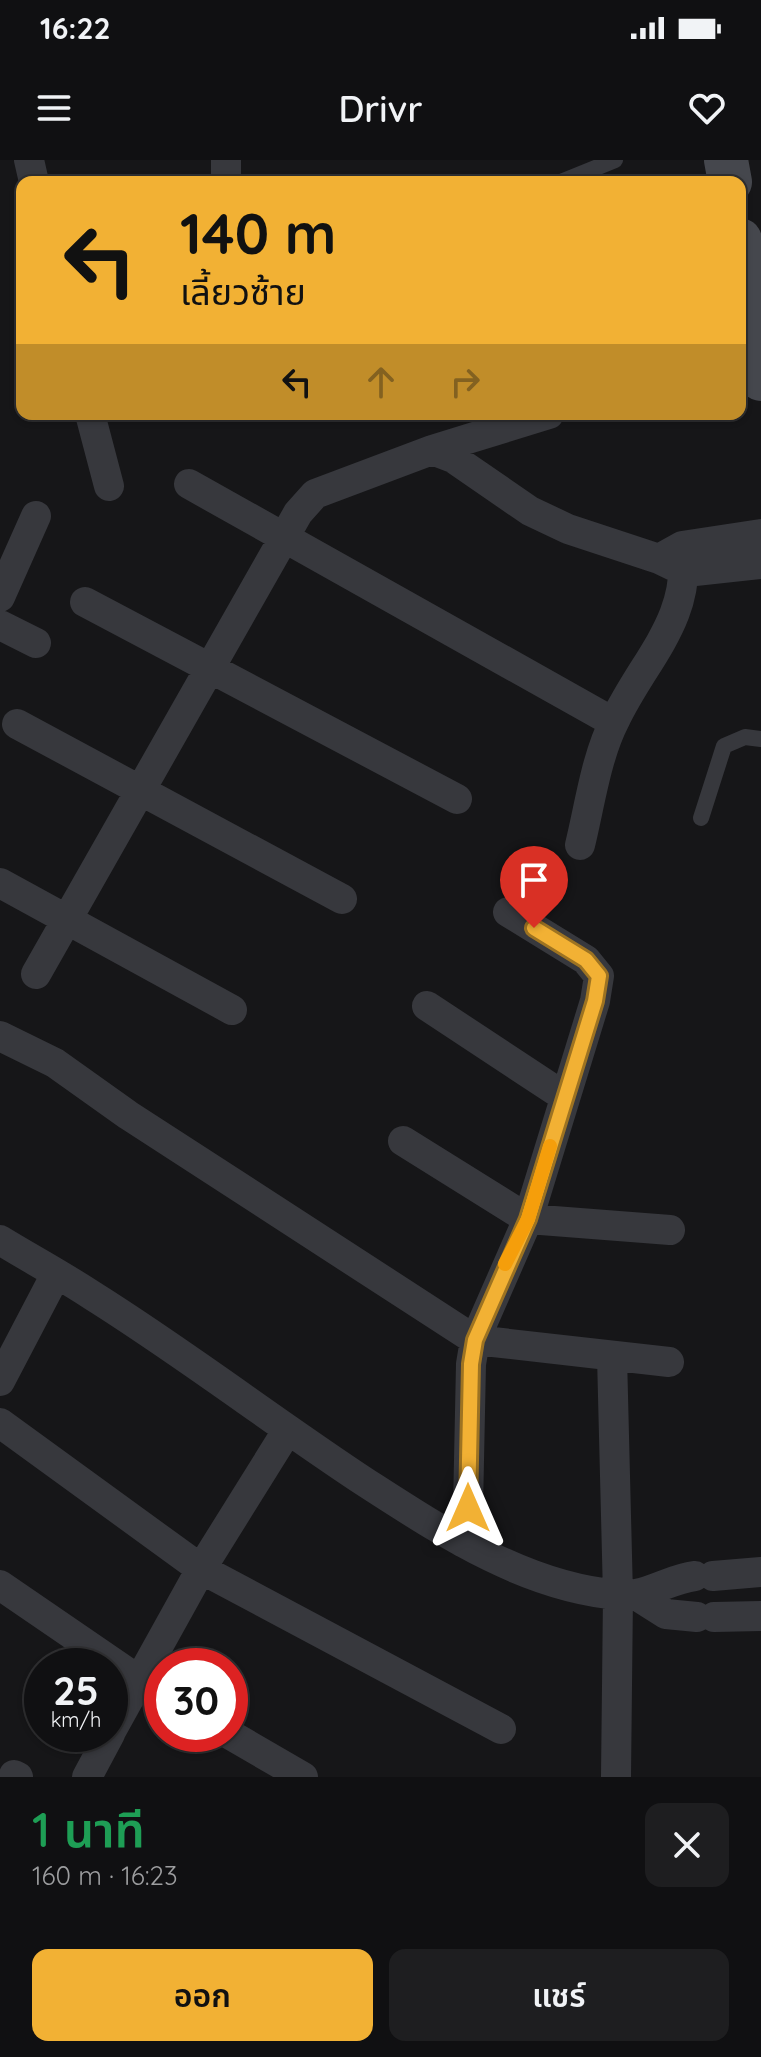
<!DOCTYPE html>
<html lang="th">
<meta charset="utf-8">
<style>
body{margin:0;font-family:Quicksand,"Noto Sans Thai",sans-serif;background:#1e1e20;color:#f1f3f6;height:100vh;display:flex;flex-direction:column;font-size:30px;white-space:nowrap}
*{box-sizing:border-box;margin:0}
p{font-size:26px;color:#9c9d9f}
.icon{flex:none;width:44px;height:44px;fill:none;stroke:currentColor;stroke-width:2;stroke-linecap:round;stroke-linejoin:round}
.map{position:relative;height:1617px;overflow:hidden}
.details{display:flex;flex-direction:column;background:#101012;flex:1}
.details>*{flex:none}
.guide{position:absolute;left:16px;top:16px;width:730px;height:244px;border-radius:16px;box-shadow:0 2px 6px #0004,0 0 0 2px #303032;background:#f2b134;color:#111;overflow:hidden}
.speed{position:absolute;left:24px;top:1488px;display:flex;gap:16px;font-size:40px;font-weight:700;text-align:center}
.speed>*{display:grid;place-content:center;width:104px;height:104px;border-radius:50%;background:#101012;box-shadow:0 2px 6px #0004,0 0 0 2px #303032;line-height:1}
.speed small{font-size:20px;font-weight:400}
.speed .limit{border:12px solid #d22;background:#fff;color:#111}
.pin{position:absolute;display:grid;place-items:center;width:68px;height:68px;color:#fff;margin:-82px -34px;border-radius:50% 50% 50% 0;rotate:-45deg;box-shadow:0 0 8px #0007}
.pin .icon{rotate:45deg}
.me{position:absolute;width:88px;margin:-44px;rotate:0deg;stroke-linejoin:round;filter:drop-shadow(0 0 6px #0008)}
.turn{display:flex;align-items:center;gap:28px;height:168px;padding:0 32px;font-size:36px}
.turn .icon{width:104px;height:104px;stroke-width:2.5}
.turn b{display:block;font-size:56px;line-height:68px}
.lanes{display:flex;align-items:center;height:76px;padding:0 32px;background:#0003;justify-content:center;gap:40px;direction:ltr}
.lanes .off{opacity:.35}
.round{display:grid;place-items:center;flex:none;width:84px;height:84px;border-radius:16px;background:#1e1e20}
.overview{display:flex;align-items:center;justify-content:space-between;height:136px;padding:0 32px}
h1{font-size:48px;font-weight:600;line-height:60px;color:#1e9e55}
.cta{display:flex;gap:16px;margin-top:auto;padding:16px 32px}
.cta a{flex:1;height:92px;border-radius:16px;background:#f2b134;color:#111;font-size:32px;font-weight:600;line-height:92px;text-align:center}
.cta a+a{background:#1e1e20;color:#f1f3f6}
.status{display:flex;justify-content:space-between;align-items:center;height:56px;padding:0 40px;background:#101012;direction:ltr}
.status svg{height:22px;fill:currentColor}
header{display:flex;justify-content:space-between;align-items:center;height:104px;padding:0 32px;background:#101012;font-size:36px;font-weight:600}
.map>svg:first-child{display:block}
</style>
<div class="status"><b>16:22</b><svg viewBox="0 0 49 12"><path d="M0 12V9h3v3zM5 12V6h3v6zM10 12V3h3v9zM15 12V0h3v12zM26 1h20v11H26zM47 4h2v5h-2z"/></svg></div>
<header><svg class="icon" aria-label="menu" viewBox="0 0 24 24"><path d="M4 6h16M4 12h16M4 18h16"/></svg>Drivr<svg class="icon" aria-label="heart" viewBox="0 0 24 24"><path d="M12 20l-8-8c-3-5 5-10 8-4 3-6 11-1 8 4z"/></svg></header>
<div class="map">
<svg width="761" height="1617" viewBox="0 0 761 1617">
<rect width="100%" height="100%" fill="#161618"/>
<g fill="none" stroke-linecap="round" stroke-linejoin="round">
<path stroke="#37383d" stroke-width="16" d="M561,22L615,0
M701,658L724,586L745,577L761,579"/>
<path stroke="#37383d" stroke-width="30" d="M29,0L34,22
M226,22V0
M90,254L109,326
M432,290L549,254
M189,324L613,562
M664,396L682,386L761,374
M0,437L36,356
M85,442L457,639
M0,465L36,483
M17,564L342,739
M580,685C590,644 596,597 615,560C644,499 693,458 682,386
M0,723L232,850
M36,814L298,353L315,334L432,290L453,298L530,351L568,369L659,399L686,412L761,404
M427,846L565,937
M0,876L55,903L128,955L475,1180L669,1202
M403,981L528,1059L670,1070
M0,1080C31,1099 63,1116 93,1136C187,1195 275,1263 368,1324C444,1373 527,1428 620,1435C646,1437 669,1419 695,1416
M612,1196L618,1435L616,1616
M0,1221L56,1114
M0,1263L201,1409L501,1569
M462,1382L468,1348L471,1204L475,1180L528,1059L595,841L599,816L586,800L508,752
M713,1416L761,1412
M0,1425L162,1536
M636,1435L666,1454L697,1457
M714,1457L761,1456
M110,1573L201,1409L287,1271
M229,1574L303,1617
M14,1615L18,1617
M87,1617L110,1574"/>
<path stroke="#45474d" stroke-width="44" d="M726,0L730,22
M740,80L761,219"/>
</g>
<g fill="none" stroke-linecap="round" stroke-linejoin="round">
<g stroke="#9d7322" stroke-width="20">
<path id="route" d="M468,1348L471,1204L475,1180L528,1059L595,841L599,816L586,800L534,768"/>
</g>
<use href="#route" stroke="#f2b134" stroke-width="14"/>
<path stroke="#f59e0b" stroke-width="14" d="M505,1104L528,1059L550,986"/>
</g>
</svg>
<div class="speed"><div>25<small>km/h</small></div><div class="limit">30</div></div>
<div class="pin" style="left:534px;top:768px;background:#d93025"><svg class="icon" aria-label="arrive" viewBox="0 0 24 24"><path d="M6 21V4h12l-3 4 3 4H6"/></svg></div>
<svg class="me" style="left:468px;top:1348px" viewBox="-20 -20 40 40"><path d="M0-17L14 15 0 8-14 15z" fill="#f2b134" stroke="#fff" stroke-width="4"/></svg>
<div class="guide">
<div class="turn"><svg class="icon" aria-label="left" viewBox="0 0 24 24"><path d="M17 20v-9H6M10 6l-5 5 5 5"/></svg><div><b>140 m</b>เลี้ยวซ้าย</div></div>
<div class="lanes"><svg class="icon" aria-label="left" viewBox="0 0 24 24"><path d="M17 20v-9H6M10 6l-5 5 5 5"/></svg><svg class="icon off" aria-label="ahead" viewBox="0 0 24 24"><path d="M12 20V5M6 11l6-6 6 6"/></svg><svg class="icon off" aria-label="right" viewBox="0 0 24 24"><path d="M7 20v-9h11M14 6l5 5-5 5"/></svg></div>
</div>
</div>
<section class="details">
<div class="overview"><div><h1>1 นาที</h1><p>160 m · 16:23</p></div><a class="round"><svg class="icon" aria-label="close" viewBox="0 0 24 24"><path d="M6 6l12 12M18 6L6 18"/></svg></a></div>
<div class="cta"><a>ออก</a><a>แชร์</a></div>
</section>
